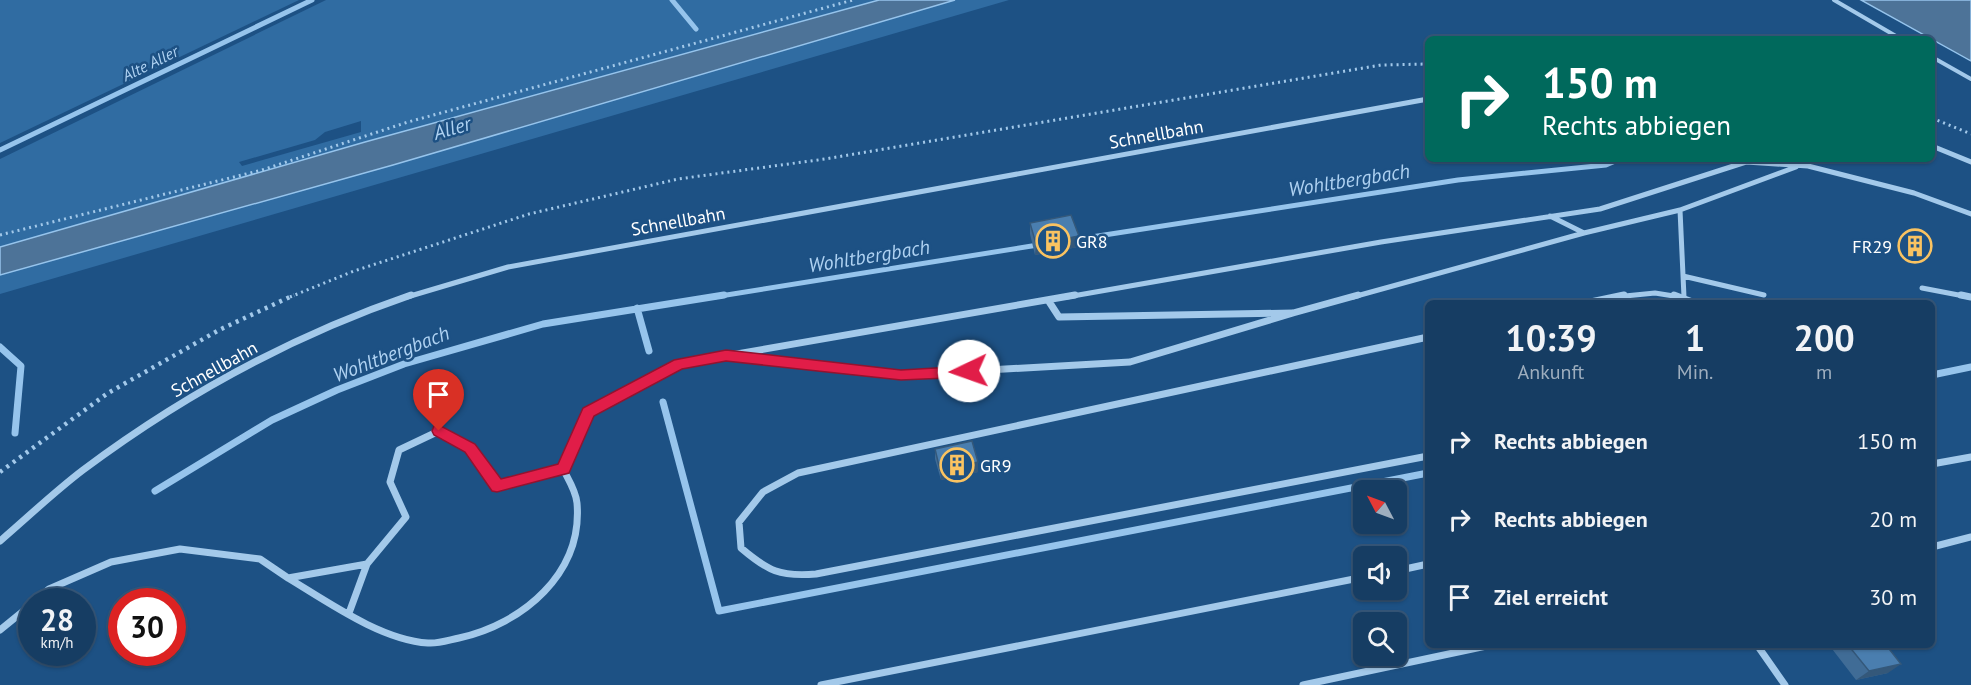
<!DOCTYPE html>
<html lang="de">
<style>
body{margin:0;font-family:"PT Sans",sans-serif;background:#1f4469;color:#f1f3f6;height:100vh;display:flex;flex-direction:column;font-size:22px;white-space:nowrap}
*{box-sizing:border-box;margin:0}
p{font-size:20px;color:#9eaebe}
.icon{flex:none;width:33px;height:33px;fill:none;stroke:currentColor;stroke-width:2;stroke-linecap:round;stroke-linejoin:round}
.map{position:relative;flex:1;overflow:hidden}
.sheet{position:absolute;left:1425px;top:300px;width:510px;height:348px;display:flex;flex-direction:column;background:#163d63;border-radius:9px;box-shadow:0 2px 4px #0004,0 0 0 2px #355678}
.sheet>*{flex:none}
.banner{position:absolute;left:1425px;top:36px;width:510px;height:126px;border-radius:9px;box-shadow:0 2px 4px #0004,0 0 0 2px #355678;background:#00695c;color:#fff;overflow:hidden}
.needle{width:39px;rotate:311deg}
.tools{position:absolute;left:1353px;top:480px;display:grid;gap:12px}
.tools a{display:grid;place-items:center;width:54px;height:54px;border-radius:9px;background:#163d63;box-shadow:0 2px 4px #0004,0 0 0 2px #355678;font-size:30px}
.speed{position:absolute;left:18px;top:588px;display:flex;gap:12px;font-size:30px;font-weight:700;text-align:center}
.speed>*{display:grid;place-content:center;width:78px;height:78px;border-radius:50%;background:#163d63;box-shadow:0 2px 4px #0004,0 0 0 2px #355678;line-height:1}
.speed small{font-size:15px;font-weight:400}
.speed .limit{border:9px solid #d22;background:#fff;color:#111}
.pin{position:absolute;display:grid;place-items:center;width:51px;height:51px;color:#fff;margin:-62px -26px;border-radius:50% 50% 50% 0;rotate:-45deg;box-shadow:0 0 6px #0007}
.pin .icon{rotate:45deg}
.me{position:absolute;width:66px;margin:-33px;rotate:267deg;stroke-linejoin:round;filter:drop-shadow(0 0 4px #0008)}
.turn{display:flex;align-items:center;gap:21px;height:126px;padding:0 18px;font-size:27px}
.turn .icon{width:78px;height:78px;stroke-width:2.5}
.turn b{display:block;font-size:42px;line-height:51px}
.eta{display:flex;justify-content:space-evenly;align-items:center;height:102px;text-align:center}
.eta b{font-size:36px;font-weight:600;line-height:42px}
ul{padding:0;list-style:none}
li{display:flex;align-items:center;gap:18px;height:78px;padding:0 18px}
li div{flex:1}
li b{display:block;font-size:22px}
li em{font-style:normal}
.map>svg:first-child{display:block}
</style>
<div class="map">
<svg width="1971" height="685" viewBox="0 0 1971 685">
<rect width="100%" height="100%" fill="#1d5184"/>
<path fill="#306ca2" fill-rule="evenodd" d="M0,0H299L0,143Z
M326,0H1009L0,294V159ZM361,121V132L242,166L239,162L315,140L325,132Z"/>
<path fill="#4d7398" stroke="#96c4ec" stroke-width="1.5" d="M879,0H955L393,165L0,275V247L365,142Z
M1861,0H1971V61Z"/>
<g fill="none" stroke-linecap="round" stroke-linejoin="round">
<path stroke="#96c4ec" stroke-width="5" d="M672,0L696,29
M0,150L312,0
M1072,240L1458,180L1606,165L1620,159
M714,297L1038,245"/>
<path stroke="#96c4ec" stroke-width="7" d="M637,308L649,351
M0,347L21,366L15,433
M1932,375L1971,367
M663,402L719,611L1428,473
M155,491L272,420L337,390L404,364L543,324L724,295"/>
<path stroke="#a3c9ea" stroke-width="3" stroke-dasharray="2 4" stroke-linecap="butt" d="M1932,118L1971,134
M0,235L262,170L408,122L853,0
M290,297L354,271L529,214L678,179L825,159L1381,65L1428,64"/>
<path stroke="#a3c9ea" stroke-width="4.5" stroke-dasharray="3 5" stroke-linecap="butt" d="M0,472L108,393L219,330L294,295"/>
<path stroke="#a3c9ea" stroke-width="4" d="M1834,0L1901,39
M1932,57L1971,79"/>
<path stroke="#a3c9ea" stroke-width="5" d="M1932,146L1971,162
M1550,216L1584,233L1680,210
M1683,276L1764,295
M1922,288L1969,297
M407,297L508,267L1428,99
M1067,297L1381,242L1600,209L1746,162L1808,166L1914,193L1971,214
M1353,297L1584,233
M1615,297L1655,293L1680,297
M1684,297L1680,210L1796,167"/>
<path stroke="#a3c9ea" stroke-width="7" d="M1674,295L1695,303
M1961,295L1971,297
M1048,300L1059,317L1293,313L1358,295
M1586,303L1624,295
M1428,337L798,473L763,492L739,522L741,548C768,571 780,577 816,574L1428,456
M735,357L901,375L1130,362L1293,313
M1932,464L1971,457
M0,541C28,517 54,492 83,470C182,396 294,335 411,295
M1932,547L1971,537
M1396,571L1428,564
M288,578C328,602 381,640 428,643C438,644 449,640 459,638C523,624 583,573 577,503C576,491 568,479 563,469
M34,602L49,589L111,562L180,549L260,559L288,578L367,564L406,517L390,482L399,450L439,431L470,448L497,486L563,469L589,413L679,364L1075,295
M349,613L367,564
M0,630L32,604
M1757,645L1785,685
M821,685L1364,577
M1303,685L1491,645"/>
</g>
<path fill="#406c96" d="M1030,223L1079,236L1078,247L1035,255L1030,234Z
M935,449L978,472L941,480L935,459Z
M1829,645H1886L1888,673L1856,680Z"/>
<path fill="#34587a" d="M1079,236L1078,247L1035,255L1036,244Z
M978,462V472L941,480L940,470Z
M1901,664L1888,673L1856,680L1869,671Z"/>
<path fill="#4a7eaf" stroke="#34587a" stroke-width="1.5" d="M1071,215L1079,236L1036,244L1030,223Z
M972,441L978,462L940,470L935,449Z
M1848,645H1886L1901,664L1869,671Z"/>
<path fill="#e11d48" stroke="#92132f" stroke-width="1.5" d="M726,350L901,370L969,366L976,371L969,377L901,380L726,361L682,369L594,416L569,473L497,492L492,491L465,452L434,435L432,431L434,426L439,425L475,444L501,479L558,464L583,408L674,360Z"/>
<defs>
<g id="building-ring" transform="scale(1.725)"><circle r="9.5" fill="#1d5184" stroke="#fac361" stroke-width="1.5"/><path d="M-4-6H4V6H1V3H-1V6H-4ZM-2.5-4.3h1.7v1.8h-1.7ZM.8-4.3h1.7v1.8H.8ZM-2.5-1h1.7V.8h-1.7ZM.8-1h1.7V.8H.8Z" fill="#fac361"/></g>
</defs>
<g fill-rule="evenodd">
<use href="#building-ring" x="1053" y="241"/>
<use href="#building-ring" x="1915" y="246"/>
<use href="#building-ring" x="957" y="465"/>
</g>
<g text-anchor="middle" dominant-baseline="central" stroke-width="5" stroke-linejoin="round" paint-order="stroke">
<g font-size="16" font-style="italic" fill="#afd2f2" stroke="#1d5184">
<text transform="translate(150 63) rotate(-26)">Alte Aller</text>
</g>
<g font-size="18" fill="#fff" stroke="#1d5184">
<text transform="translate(1156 134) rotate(-10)">Schnellbahn</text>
<text transform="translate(678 221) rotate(-10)">Schnellbahn</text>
<text transform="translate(214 369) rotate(-29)">Schnellbahn</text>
</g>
<g font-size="18" fill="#fff" stroke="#1d5184" text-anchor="start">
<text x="1076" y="241">GR8</text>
<text x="1892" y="246" text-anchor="end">FR29</text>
<text x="980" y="465">GR9</text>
</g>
<g font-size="20" font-style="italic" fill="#afd2f2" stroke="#1d5184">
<text transform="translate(452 128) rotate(-16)">Aller</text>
<text transform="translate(1349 180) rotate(-9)">Wohltbergbach</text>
<text transform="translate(869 256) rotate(-9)">Wohltbergbach</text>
<text transform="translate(391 354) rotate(-21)">Wohltbergbach</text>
</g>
</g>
</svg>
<div class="tools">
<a><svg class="needle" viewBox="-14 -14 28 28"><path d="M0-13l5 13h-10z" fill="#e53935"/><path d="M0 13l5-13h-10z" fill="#9eaebe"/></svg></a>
<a><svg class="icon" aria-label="sound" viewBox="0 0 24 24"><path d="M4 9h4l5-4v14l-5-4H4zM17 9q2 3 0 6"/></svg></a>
<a><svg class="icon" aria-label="search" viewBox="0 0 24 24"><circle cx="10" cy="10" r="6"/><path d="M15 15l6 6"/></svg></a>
</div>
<div class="speed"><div>28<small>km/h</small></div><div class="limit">30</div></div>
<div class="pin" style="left:439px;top:431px;background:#d93025"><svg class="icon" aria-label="arrive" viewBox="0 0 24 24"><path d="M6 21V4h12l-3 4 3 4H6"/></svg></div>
<svg class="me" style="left:969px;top:371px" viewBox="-20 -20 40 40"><circle r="19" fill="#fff"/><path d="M0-13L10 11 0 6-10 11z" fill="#e11d48"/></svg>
<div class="banner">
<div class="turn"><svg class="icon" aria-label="right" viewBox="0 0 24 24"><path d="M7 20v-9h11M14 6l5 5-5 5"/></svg><div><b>150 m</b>Rechts abbiegen</div></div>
</div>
<section class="sheet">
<div class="eta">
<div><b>10:39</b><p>Ankunft</p></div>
<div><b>1</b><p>Min.</p></div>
<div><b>200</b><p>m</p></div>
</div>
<ul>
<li><svg class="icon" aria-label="right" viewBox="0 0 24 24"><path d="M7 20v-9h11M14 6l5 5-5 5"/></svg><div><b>Rechts abbiegen</b></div><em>150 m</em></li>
<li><svg class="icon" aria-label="right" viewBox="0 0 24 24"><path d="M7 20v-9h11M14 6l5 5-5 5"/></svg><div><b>Rechts abbiegen</b></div><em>20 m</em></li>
<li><svg class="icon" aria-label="arrive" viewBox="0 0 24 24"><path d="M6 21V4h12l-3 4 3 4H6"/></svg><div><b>Ziel erreicht</b></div><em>30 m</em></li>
</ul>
</section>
</div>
